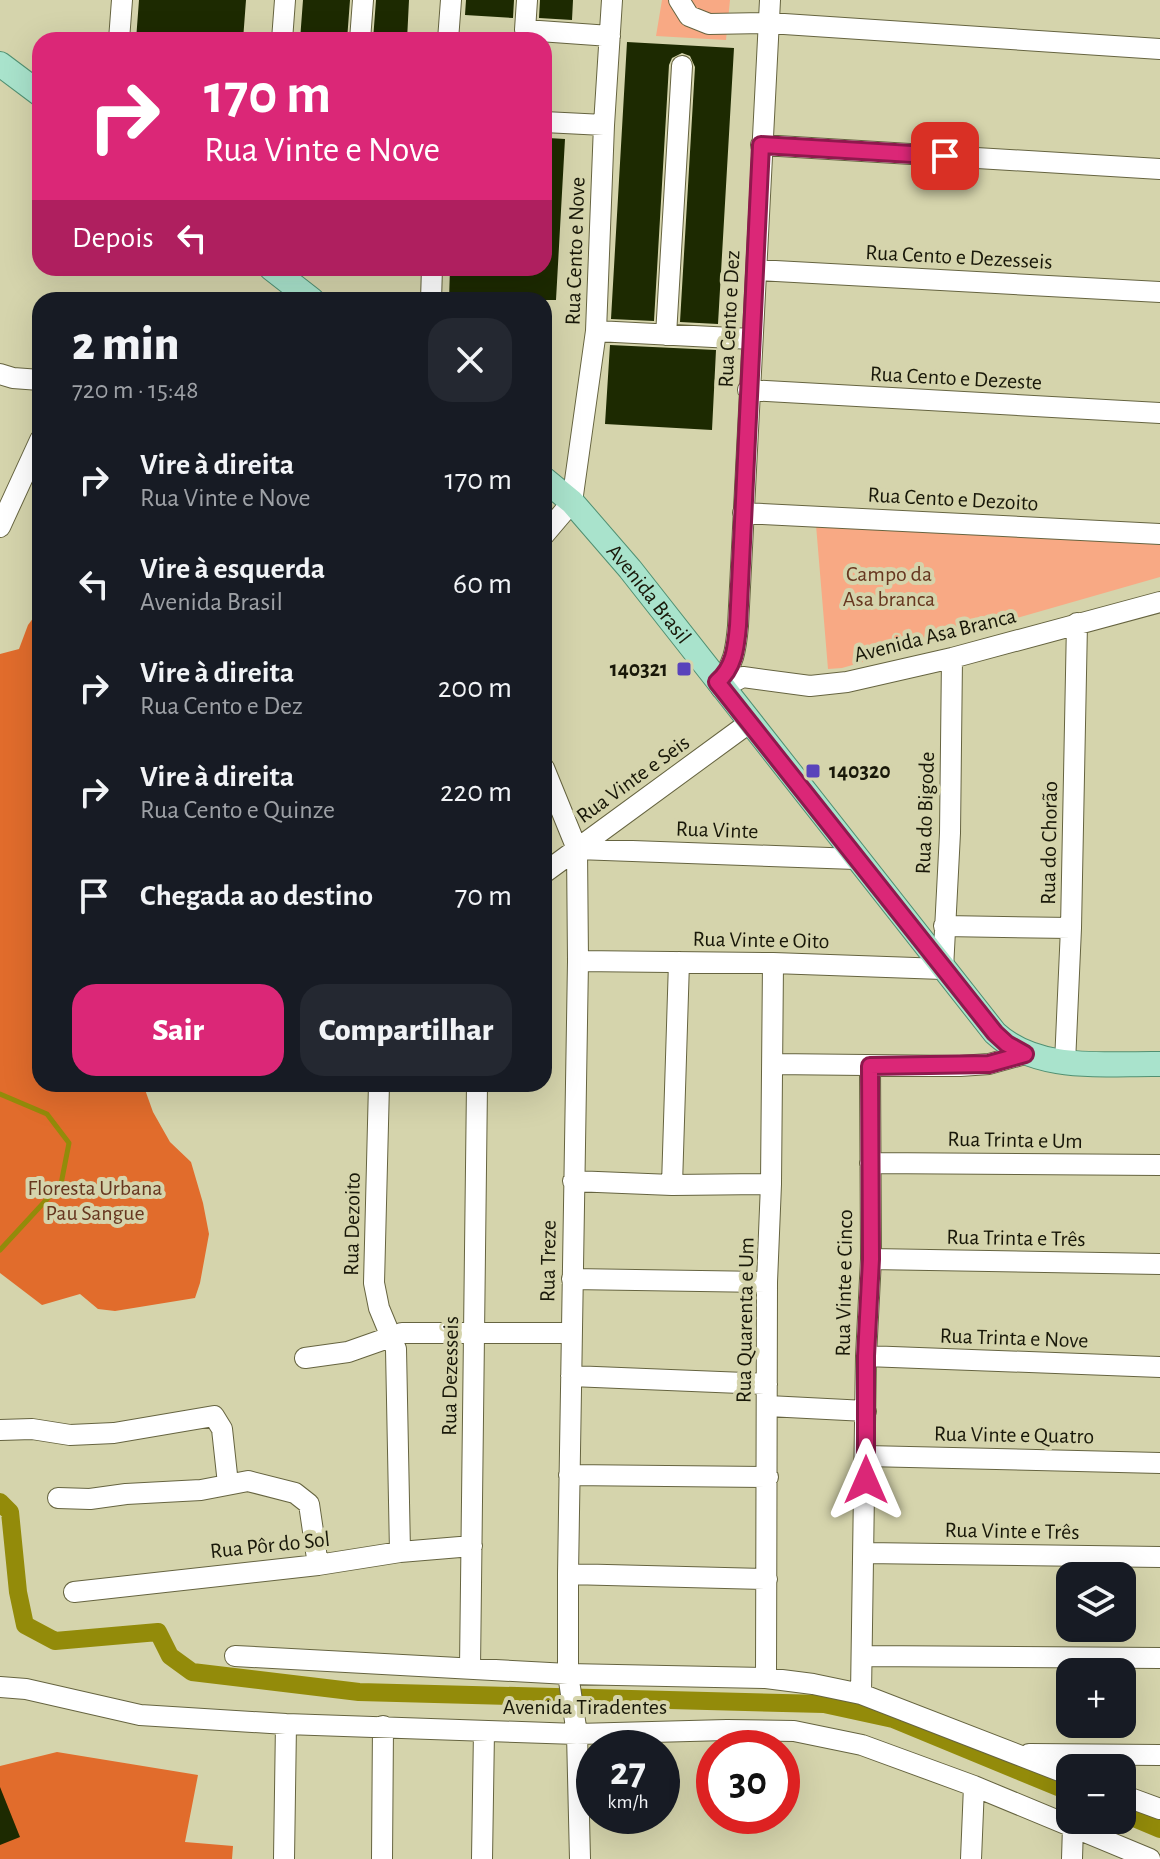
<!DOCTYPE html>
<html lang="pt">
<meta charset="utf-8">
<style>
body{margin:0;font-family:"Alegreya Sans",sans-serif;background:#242831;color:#f1f3f6;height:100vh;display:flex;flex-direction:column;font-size:30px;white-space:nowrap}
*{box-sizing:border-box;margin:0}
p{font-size:26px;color:#9ea1a6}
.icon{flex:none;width:44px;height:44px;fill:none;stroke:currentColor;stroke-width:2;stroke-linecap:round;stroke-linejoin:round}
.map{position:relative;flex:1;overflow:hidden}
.panel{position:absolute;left:32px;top:292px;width:520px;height:800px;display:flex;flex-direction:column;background:#171b24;border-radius:24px;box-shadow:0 8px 32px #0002}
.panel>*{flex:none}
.guide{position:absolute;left:32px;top:32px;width:520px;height:244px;border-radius:24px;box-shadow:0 8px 32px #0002;background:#db2777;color:#fff;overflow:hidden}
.tools{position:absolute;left:1056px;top:1562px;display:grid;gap:16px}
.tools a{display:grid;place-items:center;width:80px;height:80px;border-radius:16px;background:#171b24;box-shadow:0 8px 32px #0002;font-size:40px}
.speed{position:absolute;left:576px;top:1730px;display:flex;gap:16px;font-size:40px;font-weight:700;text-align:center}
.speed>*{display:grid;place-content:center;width:104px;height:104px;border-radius:50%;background:#171b24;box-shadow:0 8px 32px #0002;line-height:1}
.speed small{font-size:20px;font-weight:400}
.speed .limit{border:12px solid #d22;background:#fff;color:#111}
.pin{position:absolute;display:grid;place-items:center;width:68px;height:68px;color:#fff;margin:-34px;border-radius:16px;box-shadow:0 4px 12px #0006}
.me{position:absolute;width:88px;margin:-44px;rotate:0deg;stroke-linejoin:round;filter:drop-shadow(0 0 6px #0008)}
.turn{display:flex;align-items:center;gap:28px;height:168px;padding:0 40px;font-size:36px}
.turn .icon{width:104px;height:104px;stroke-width:2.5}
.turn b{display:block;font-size:56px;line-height:68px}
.then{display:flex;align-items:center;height:76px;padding:0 40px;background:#0003;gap:16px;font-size:30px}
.round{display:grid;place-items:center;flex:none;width:84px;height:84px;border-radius:24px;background:#242831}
.head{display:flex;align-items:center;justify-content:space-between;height:136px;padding:0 40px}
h1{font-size:48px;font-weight:800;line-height:60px}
.button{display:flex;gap:16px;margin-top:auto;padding:16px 40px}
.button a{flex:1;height:92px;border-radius:24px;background:#db2777;color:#fff;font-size:32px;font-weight:800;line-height:92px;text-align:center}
.button a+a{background:#242831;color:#f1f3f6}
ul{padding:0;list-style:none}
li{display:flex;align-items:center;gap:24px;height:104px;padding:0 40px}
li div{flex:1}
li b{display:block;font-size:30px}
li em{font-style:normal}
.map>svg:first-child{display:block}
</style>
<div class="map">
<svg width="1160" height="1859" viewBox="0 0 1160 1859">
<rect width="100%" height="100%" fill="#d5d4ac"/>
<path fill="#f8a984" d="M662,0H730L726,40L656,36Z
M815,513L1160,545V577L842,668L828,669Z"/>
<path fill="#e16c2c" d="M40,609V1084H143L153,1112L170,1142L191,1162L203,1203L209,1234L200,1283L195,1298L115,1311L98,1309L80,1294L42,1305L0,1273V654L19,649L28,625Z
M57,1752L198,1775L185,1842L233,1846L232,1859H0V1766Z"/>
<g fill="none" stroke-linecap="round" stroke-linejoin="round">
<path stroke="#938b0a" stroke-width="5" d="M0,1094L47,1114L69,1143L61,1184L0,1250"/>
<path stroke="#938b0a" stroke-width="18" d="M0,1502L10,1512L18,1592L25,1625L55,1641L158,1632L170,1656L192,1672L359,1692L824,1704L893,1719L1070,1792
M1122,1813L1160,1829"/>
</g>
<path fill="#1d2a01" d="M139,0H246L243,40H136Z
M303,0H350L347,40H300Z
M376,0H409L407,40H373Z
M466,0H514L513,18L465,15Z
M540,0H573L572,20L539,18Z
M627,42L734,48L718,324L680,322L695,67L690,56L682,53L672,58L669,65L654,321L611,319Z
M548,138L565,139L556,300H449L450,268H544V147H548Z
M610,345L716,350L712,430L605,424Z
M0,1787L20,1837L0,1845Z"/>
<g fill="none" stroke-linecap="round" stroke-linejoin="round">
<g stroke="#666440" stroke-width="22">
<path id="minor" d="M527,0L525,30L610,36
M679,0L689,16L709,24L769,23L1160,49
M119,40L122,0
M282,40L285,0
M360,40L363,0
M448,40L451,0
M544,122L604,125
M761,145L1160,169
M756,270L1160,292
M431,300L432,268
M596,331L752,339
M666,335L682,66
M0,374L13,378L40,380
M748,390L1160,413
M743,513L1160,534
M0,527L40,440
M544,535L572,502L596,331L604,125L612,0
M717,682C734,668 736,648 738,626L770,0
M721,688L743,677L810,686L847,682L952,658L1160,602
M544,768L577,849L578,961L568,1574V1674L577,1734L580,1859
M577,849L856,859
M544,873L749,723
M944,926L1071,928
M578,961L773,963L943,969L950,833L952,658
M1065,1063L1071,928L1077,623
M772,1064L960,1066L989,1064L1025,1054
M379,1084L374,1283L379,1308L396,1349L400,1552
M870,1163L1160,1165
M573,1181L672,1185L771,1184
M672,1185L679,962
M871,1259L1160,1264
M572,1279L767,1282
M866,1356L1160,1367
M305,1358L348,1352L402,1333H571
M571,1376L767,1384
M768,1406L866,1411
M0,1430L32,1429L70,1435L114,1433L214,1416L222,1429L228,1484
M866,1456L1160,1463
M569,1475L768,1477
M58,1498L90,1499L126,1494L201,1490L248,1481L295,1493L309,1504L318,1565
M864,1553L1160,1557
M568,1574L767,1579
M74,1592L318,1565L400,1552L472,1546
M235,1656L568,1674L766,1678L813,1684L861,1694L1070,1775
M863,1656L1160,1658
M470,1668L477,1084
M766,1678L767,1282L771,1184L773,963
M0,1687L26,1689L140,1715L286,1724L577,1734L727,1730L794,1731L862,1745L974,1786L1150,1859
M861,1694L866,1356L871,1259L870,1066
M1029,1754L1160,1755
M1122,1795L1160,1809
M284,1859L286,1724
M382,1859L383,1726
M482,1859L484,1731
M971,1859L974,1786
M1072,1859L1073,1826"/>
</g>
<g stroke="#519072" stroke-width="26">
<g id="major">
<path d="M0,64L40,94"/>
<path d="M271,268L312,300"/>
<path id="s1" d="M544,479L572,502L630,569L995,1033C1038,1073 1105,1063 1160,1064"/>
</g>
</g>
<use href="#minor" stroke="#fff" stroke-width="20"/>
<use href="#major" stroke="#a9e3cc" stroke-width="24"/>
</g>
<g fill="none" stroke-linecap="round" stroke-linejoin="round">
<g stroke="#8e194d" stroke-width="20">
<path id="route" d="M866,1480V1356L871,1259L870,1066L989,1064L1025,1054L1007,1044L995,1033L717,682C734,668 736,648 738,626L761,145L945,156"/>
</g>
<use href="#route" stroke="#db2777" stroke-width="14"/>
</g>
<g fill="#5943bb" stroke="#d5d4ac" stroke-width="3">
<rect x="676" y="661" width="16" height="16" rx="4"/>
<rect x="805" y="763" width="16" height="16" rx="4"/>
</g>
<g text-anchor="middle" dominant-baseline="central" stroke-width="8" stroke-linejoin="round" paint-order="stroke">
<g font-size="22" fill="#191809" stroke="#d5d4ac">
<text transform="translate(575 251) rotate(-88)">Rua Cento e Nove</text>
<text transform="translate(959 257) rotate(3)">Rua Cento e Dezesseis</text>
<text transform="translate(729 319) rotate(-87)">Rua Cento e Dez</text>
<text transform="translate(956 378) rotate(3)">Rua Cento e Dezeste</text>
<text transform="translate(953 499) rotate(3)">Rua Cento e Dezoito</text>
<text stroke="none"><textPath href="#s1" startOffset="156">Avenida Brasil</textPath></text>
<text transform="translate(935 635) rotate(-14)">Avenida Asa Branca</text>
<text transform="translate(633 779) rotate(-36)">Rua Vinte e Seis</text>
<text transform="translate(925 813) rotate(-88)">Rua do Bigode</text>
<text transform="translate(717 830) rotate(2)">Rua Vinte</text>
<text transform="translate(1049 843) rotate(-89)">Rua do Chorão</text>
<text transform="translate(761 940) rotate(1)">Rua Vinte e Oito</text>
<text transform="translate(1015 1140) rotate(1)">Rua Trinta e Um</text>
<text transform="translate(352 1224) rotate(-89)">Rua Dezoito</text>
<text transform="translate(1016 1238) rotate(1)">Rua Trinta e Três</text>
<text transform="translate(548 1261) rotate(-89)">Rua Treze</text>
<text transform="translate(844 1283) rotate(-89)">Rua Vinte e Cinco</text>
<text transform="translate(745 1320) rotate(-89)">Rua Quarenta e Um</text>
<text transform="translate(1014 1338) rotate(2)">Rua Trinta e Nove</text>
<text transform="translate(450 1376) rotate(-89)">Rua Dezesseis</text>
<text transform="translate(1014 1435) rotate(1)">Rua Vinte e Quatro</text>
<text transform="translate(1012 1531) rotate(1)">Rua Vinte e Três</text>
<text transform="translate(270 1545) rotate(-6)">Rua Pôr do Sol</text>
<text x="585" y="1707">Avenida Tiradentes</text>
</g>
<g font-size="22" fill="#66361f" stroke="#d5d4ac">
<text x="889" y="574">Campo da<tspan x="889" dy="25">Asa branca</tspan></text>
<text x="95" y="1188">Floresta Urbana<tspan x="95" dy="25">Pau Sangue</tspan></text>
</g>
<g font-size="22" font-weight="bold" fill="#191809" stroke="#d5d4ac" text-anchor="end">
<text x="668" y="669">140321</text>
<text x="829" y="771" text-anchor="start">140320</text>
</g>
</g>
</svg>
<div class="tools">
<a><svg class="icon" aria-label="layers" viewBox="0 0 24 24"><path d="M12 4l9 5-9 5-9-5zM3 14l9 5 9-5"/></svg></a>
<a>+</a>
<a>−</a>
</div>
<div class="speed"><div>27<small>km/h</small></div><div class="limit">30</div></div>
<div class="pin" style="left:945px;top:156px;background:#d93025"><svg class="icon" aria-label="arrive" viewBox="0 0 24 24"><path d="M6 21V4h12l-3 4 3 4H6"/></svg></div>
<svg class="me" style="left:866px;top:1480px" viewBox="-20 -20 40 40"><path d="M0-17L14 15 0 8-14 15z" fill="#db2777" stroke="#fff" stroke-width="4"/></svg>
<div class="guide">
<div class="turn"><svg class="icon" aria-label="right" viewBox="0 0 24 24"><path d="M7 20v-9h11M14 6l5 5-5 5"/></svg><div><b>170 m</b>Rua Vinte e Nove</div></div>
<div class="then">Depois<svg class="icon" aria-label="left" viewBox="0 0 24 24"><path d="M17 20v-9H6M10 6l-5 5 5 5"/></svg></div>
</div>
<section class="panel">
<div class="head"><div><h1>2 min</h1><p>720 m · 15:48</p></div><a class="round"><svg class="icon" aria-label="close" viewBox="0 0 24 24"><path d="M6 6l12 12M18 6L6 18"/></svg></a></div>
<ul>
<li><svg class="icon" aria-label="right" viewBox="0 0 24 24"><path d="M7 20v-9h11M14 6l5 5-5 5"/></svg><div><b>Vire à direita</b><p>Rua Vinte e Nove</p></div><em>170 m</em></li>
<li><svg class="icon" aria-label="left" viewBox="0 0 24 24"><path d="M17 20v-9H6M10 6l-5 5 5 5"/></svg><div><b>Vire à esquerda</b><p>Avenida Brasil</p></div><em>60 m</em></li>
<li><svg class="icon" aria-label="right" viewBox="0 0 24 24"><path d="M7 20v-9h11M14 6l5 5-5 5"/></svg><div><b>Vire à direita</b><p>Rua Cento e Dez</p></div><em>200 m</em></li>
<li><svg class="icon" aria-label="right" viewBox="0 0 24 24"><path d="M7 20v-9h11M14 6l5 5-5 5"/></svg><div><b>Vire à direita</b><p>Rua Cento e Quinze</p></div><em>220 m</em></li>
<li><svg class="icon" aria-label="arrive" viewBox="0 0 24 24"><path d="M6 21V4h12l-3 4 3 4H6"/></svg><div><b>Chegada ao destino</b></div><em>70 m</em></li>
</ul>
<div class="button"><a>Sair</a><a>Compartilhar</a></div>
</section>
</div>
